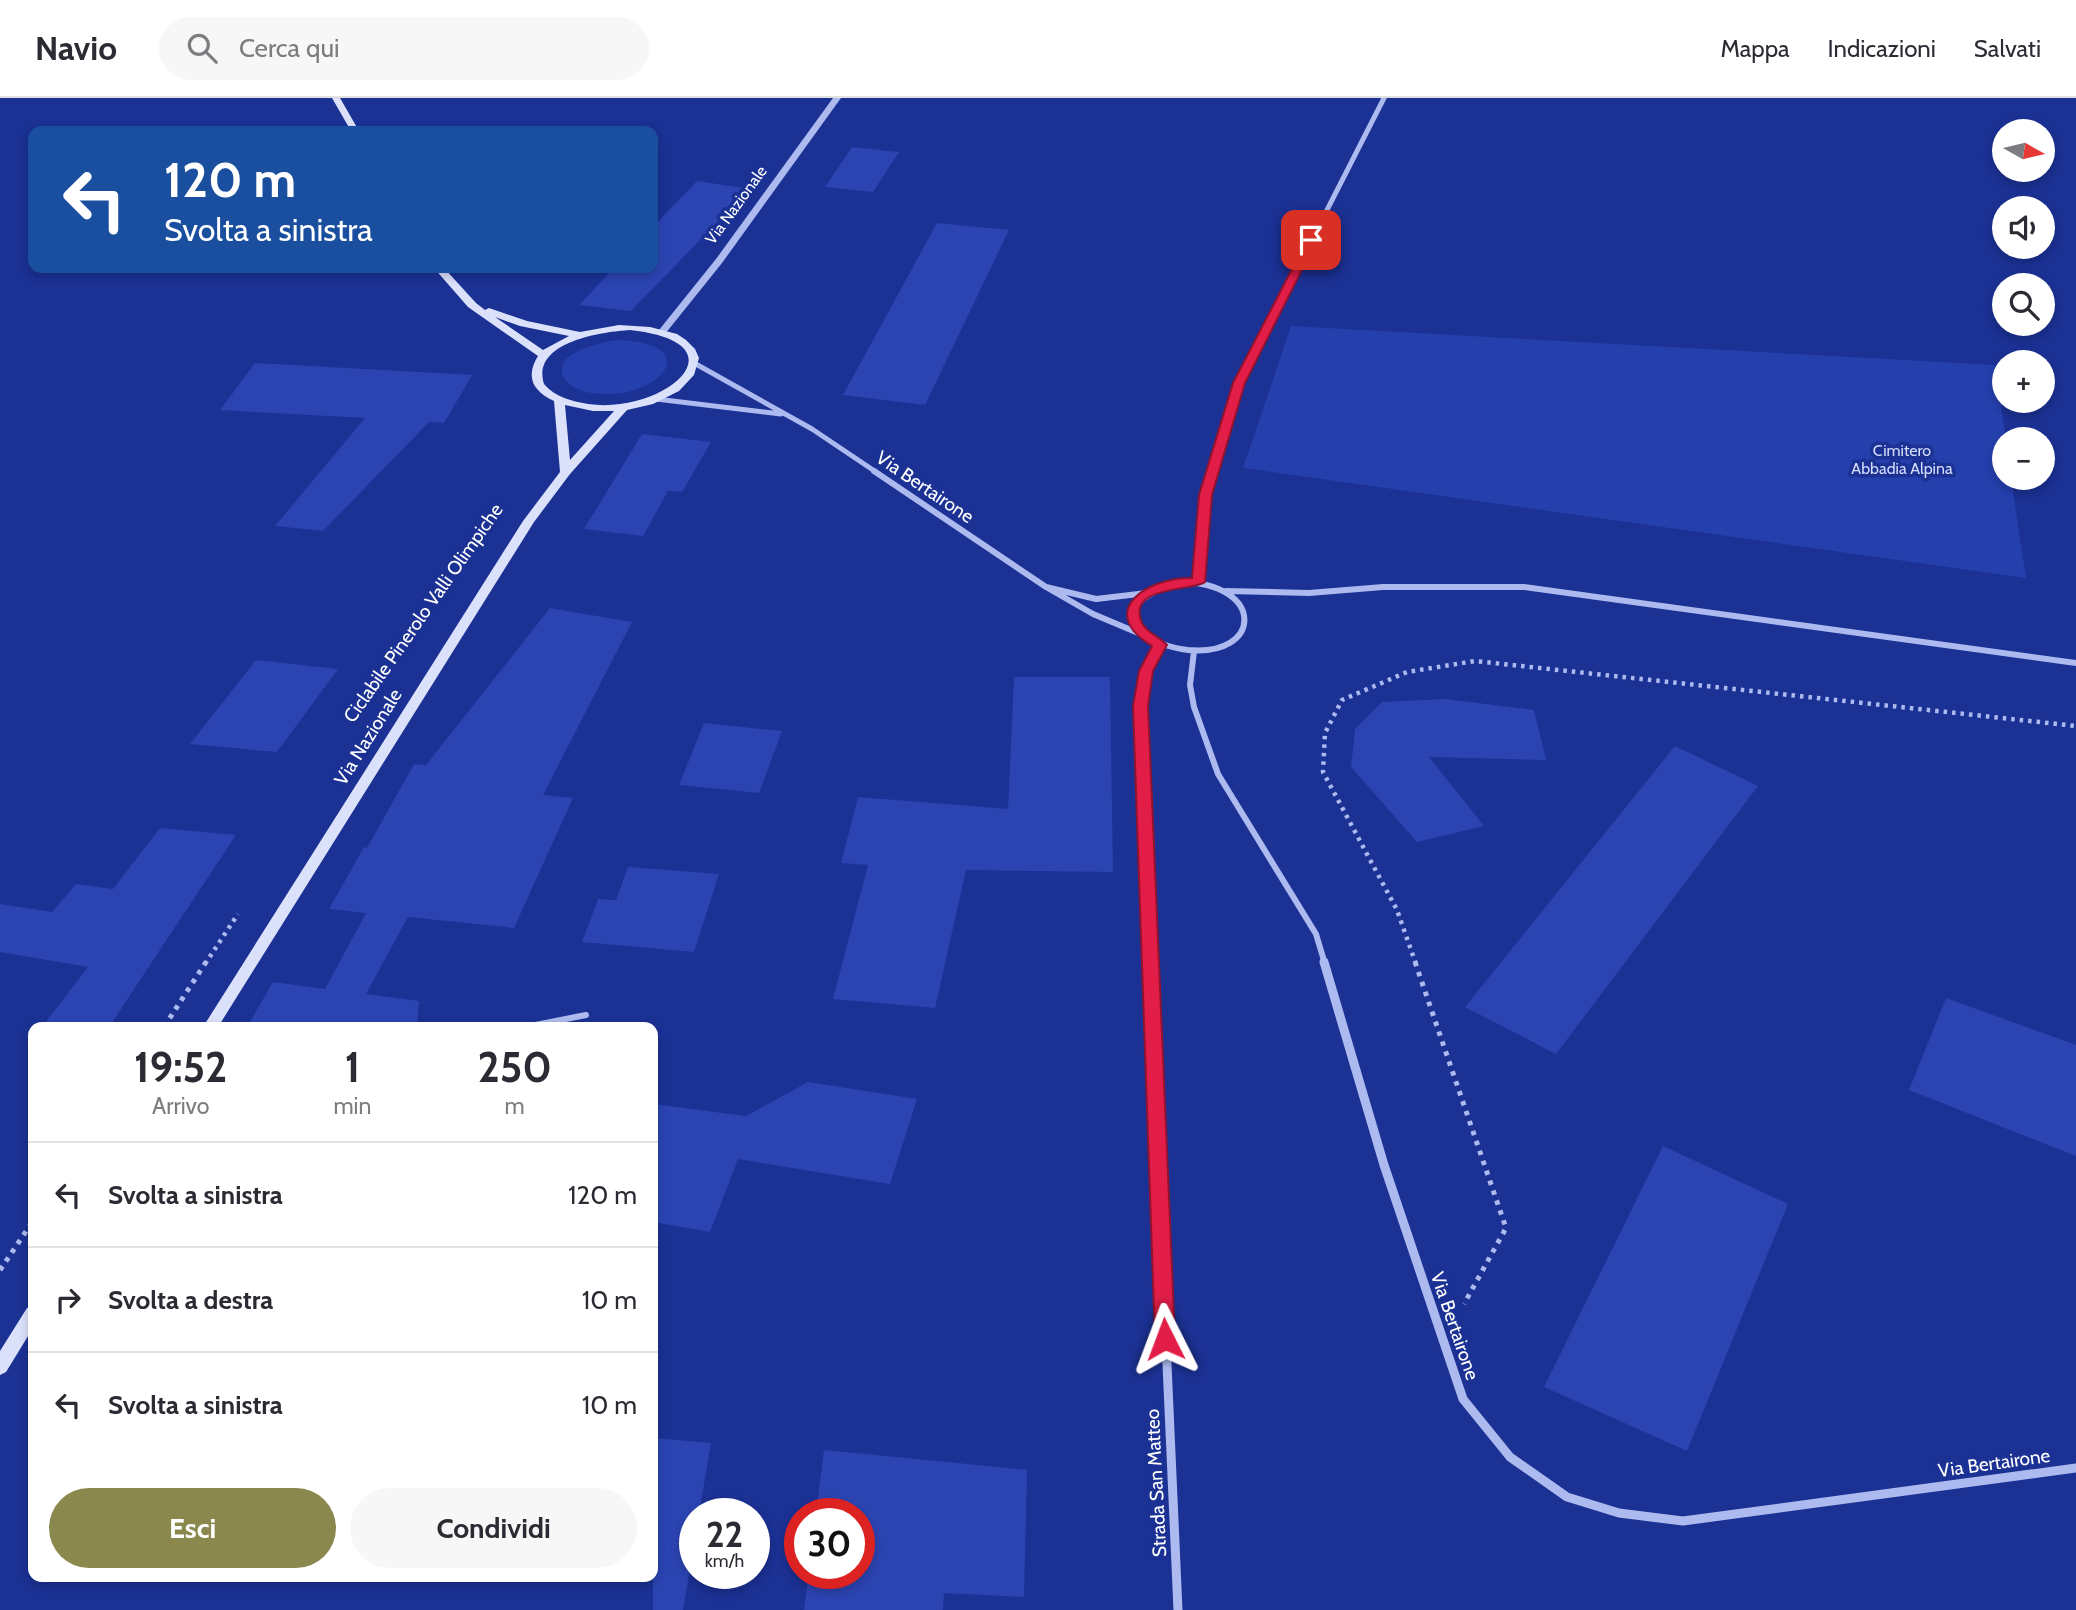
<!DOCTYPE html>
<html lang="it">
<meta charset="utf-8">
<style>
body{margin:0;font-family:Cabin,sans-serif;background:#f7f7f7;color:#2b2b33;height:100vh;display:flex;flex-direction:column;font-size:26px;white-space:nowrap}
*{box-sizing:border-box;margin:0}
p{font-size:23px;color:#7c7c81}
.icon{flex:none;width:38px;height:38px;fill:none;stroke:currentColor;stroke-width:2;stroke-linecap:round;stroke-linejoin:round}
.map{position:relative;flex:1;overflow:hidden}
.side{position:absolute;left:28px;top:924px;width:630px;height:560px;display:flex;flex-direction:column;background:#fff;border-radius:14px;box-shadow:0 4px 10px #0003}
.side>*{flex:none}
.guide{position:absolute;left:28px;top:28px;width:630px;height:147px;border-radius:14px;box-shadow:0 4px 10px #0003;background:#1a4fa0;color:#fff;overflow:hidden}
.needle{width:46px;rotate:98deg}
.controls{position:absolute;left:1992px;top:21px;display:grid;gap:14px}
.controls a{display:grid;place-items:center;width:63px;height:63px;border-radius:50%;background:#fff;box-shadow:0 4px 10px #0003;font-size:35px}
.speed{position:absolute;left:679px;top:1400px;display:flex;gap:14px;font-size:35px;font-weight:700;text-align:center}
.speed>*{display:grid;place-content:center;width:91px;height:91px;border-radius:50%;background:#fff;box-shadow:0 4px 10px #0003;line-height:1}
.speed small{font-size:18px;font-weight:400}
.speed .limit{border:10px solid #d22;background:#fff;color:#111}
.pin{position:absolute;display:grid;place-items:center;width:60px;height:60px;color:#fff;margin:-30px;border-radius:14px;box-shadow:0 4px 10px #0006}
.me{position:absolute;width:77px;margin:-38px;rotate:357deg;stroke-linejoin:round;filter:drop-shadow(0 0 5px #0008)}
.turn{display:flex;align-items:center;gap:24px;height:147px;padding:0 21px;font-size:32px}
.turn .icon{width:91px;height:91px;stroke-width:2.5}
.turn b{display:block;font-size:49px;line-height:60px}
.eta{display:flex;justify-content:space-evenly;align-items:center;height:119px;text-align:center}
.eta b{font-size:42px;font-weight:700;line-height:49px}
.action{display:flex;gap:14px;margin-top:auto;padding:14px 21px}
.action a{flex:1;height:80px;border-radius:42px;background:#8a884d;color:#fff;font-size:28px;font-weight:700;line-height:80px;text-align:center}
.action a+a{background:#f7f7f7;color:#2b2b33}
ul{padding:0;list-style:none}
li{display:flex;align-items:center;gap:21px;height:105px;padding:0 21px;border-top:2px solid #e1e1e2}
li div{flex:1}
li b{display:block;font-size:26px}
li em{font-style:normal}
header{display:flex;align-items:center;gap:42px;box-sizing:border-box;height:98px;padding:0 35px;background:#fff;border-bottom:2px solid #e1e1e2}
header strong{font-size:33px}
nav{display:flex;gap:38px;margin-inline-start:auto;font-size:24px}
.search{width:490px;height:63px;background:#f7f7f7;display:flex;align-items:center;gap:18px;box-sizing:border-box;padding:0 24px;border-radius:38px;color:#7c7c81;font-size:26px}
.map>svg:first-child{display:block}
</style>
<header>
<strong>Navio</strong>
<div class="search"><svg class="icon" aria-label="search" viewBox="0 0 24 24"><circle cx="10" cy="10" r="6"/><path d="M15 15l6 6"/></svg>Cerca qui</div>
<nav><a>Mappa</a><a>Indicazioni</a><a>Salvati</a></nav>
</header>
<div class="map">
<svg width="2076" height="1512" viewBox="0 0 2076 1512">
<rect width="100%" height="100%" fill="#1b3194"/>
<path fill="#253fad" d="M1291,228L1995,267L2006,341H2004V380H2011L2026,480L1243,370Z
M617,242C710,245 657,305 592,295C582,294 570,289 564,280C550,255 602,244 617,242Z"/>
<path fill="#2b44b2" d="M852,49L899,54L873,94L825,89Z
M697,83L750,91L631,213L579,207L614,170H653V129Z
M937,125L1009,132L925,307L843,297Z
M255,265L472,277L444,325L429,324L323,433L275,428L365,320L220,312Z
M642,336L711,344L682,394L668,393L643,438L584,431Z
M550,510L632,524L543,697L573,700L514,830L408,819L366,896L419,903L417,929H293L250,924L273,884L325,891L366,815L329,811L364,749L367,750L414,666L426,667Z
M256,562L338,571L277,654L190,646Z
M1014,579H1110L1113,774L966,772L935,910L833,901L868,767L841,765L858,699L1008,711Z
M1445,601L1534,612L1546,662L1429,659L1484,728L1417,744L1351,669L1355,631L1382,604Z
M704,625L782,633L759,695L679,687Z
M1675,648L1758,688L1556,956L1465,909Z
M160,730L236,737L109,929H42L88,869L0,854V806L52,814L76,786L113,791Z
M628,769L719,776L694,854L582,844L598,801L616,802Z
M1946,900L2076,947V1058L1909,992Z
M808,984L917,1001L890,1086L738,1061L710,1134L653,1124V1006L746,1018Z
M1663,1048L1788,1106L1687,1353L1544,1289Z
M653,1340L711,1345L699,1416H695V1441L683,1512H653Z
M824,1352L1027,1372L1024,1499L944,1495L943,1512H804L809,1475H859V1416H816Z"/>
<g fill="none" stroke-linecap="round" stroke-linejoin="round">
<path stroke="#adbaef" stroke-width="4.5" stroke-dasharray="3.5 5" stroke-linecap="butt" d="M205,866L238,816
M1416,866L1397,812L1323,674L1325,635L1342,602L1407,574L1475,563L2076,628"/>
<path stroke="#adbaef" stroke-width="5" stroke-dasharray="4.5 6" stroke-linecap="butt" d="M1415,864L1506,1130L1464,1206
M164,929L206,864
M0,1172L33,1123"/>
<path stroke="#adbaef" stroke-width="6" d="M525,929L586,917"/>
<path stroke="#adbaef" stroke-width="5" d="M694,265L812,331L876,374
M656,301L781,316
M1213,374L1239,285L1384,0"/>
<path stroke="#adbaef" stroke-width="6" d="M874,373L1046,489
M1180,484C1266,485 1263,559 1188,552C1173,550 1160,547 1148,537C1112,509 1155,492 1180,484Z
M1198,484L1206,397L1213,373
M1226,493L1309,495L1383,489H1524L2076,565
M1143,537L1093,516L1046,489L1096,501L1147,495
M1194,553L1190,587L1194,609L1218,676L1316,836L1325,866
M1149,866L1140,608L1146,573L1160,547"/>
<path stroke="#adbaef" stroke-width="9" d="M1149,864L1178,1512
M1324,864L1384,1067L1463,1301L1510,1359L1567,1399L1619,1415L1683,1423L2076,1370"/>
<path fill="#adbaef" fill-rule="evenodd" d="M833,0H841L722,165L665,236H659V232L716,161Z"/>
<path fill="#dbe1fb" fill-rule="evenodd" d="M332,0H340L359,33H351Z
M434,170H444L476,205L485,212L489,210L527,223L580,234L619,227L650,229L677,236L686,242L695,251L699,260L694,277L679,293L653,306L627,312L570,376L534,424L218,929H203L523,423L560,374L554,303C533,293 525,279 538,258L468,209ZM495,219L520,228L569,238L543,252ZM630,232C748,245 664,317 588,306C571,303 555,299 544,286C531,244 601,234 630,232ZM565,307L593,313H614L570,362Z
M33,1208V1230L6,1274L0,1277V1253L27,1210Z"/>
</g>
<path fill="#e11d48" stroke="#92132f" stroke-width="2" d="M1308,140L1317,142L1245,285L1212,397L1205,484C1195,493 1125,487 1142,525C1147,535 1160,539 1167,547L1153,573L1148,608L1175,1241L1172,1247L1165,1249L1158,1247L1155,1241L1133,608L1139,573L1152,548C1095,513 1148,479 1192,480L1199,397L1233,285Z"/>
<g text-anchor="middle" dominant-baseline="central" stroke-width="7" stroke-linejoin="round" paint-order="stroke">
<g font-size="16" fill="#fff" stroke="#1b3194">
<text transform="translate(736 107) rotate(-54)">Via Nazionale</text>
</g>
<g font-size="16" fill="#d4dcfb" stroke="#1b3194">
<text x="1902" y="352">Cimitero<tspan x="1902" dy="18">Abbadia Alpina</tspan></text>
</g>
<g font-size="19" fill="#fff" stroke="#1b3194">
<text transform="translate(925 389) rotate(34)">Via Bertairone</text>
<text transform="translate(423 515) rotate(-55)">Ciclabile Pinerolo Valli Olimpiche</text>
<text transform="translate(368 639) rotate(-58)">Via Nazionale</text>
<text transform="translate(1455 1228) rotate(71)">Via Bertairone</text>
<text transform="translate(1994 1365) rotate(-8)">Via Bertairone</text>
<text transform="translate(1156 1385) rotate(-93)">Strada San Matteo</text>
</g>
</g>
</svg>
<div class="controls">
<a><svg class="needle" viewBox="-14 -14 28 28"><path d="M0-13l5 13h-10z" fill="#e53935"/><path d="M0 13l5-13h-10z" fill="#7c7c81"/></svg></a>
<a><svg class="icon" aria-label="sound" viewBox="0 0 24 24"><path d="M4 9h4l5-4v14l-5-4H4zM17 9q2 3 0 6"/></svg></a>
<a><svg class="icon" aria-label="search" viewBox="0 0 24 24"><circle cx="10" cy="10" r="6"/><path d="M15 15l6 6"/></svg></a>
<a>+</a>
<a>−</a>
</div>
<div class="speed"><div>22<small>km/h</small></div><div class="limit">30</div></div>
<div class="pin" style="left:1311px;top:142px;background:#d93025"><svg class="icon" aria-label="arrive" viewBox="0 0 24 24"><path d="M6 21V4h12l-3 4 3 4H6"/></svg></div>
<svg class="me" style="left:1165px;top:1241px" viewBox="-20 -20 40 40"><path d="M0-17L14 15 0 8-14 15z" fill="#e11d48" stroke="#fff" stroke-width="4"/></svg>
<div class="guide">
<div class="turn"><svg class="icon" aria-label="left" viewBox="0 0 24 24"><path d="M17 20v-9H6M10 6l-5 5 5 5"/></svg><div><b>120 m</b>Svolta a sinistra</div></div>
</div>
<section class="side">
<div class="eta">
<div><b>19:52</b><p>Arrivo</p></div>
<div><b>1</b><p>min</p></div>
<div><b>250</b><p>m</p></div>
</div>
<ul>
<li><svg class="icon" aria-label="left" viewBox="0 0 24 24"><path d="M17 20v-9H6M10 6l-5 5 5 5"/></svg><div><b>Svolta a sinistra</b></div><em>120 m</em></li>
<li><svg class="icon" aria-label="right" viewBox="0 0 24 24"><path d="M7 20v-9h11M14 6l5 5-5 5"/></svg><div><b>Svolta a destra</b></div><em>10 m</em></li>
<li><svg class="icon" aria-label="left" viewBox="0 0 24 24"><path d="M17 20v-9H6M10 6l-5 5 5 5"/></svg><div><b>Svolta a sinistra</b></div><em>10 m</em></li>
</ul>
<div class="action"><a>Esci</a><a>Condividi</a></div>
</section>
</div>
